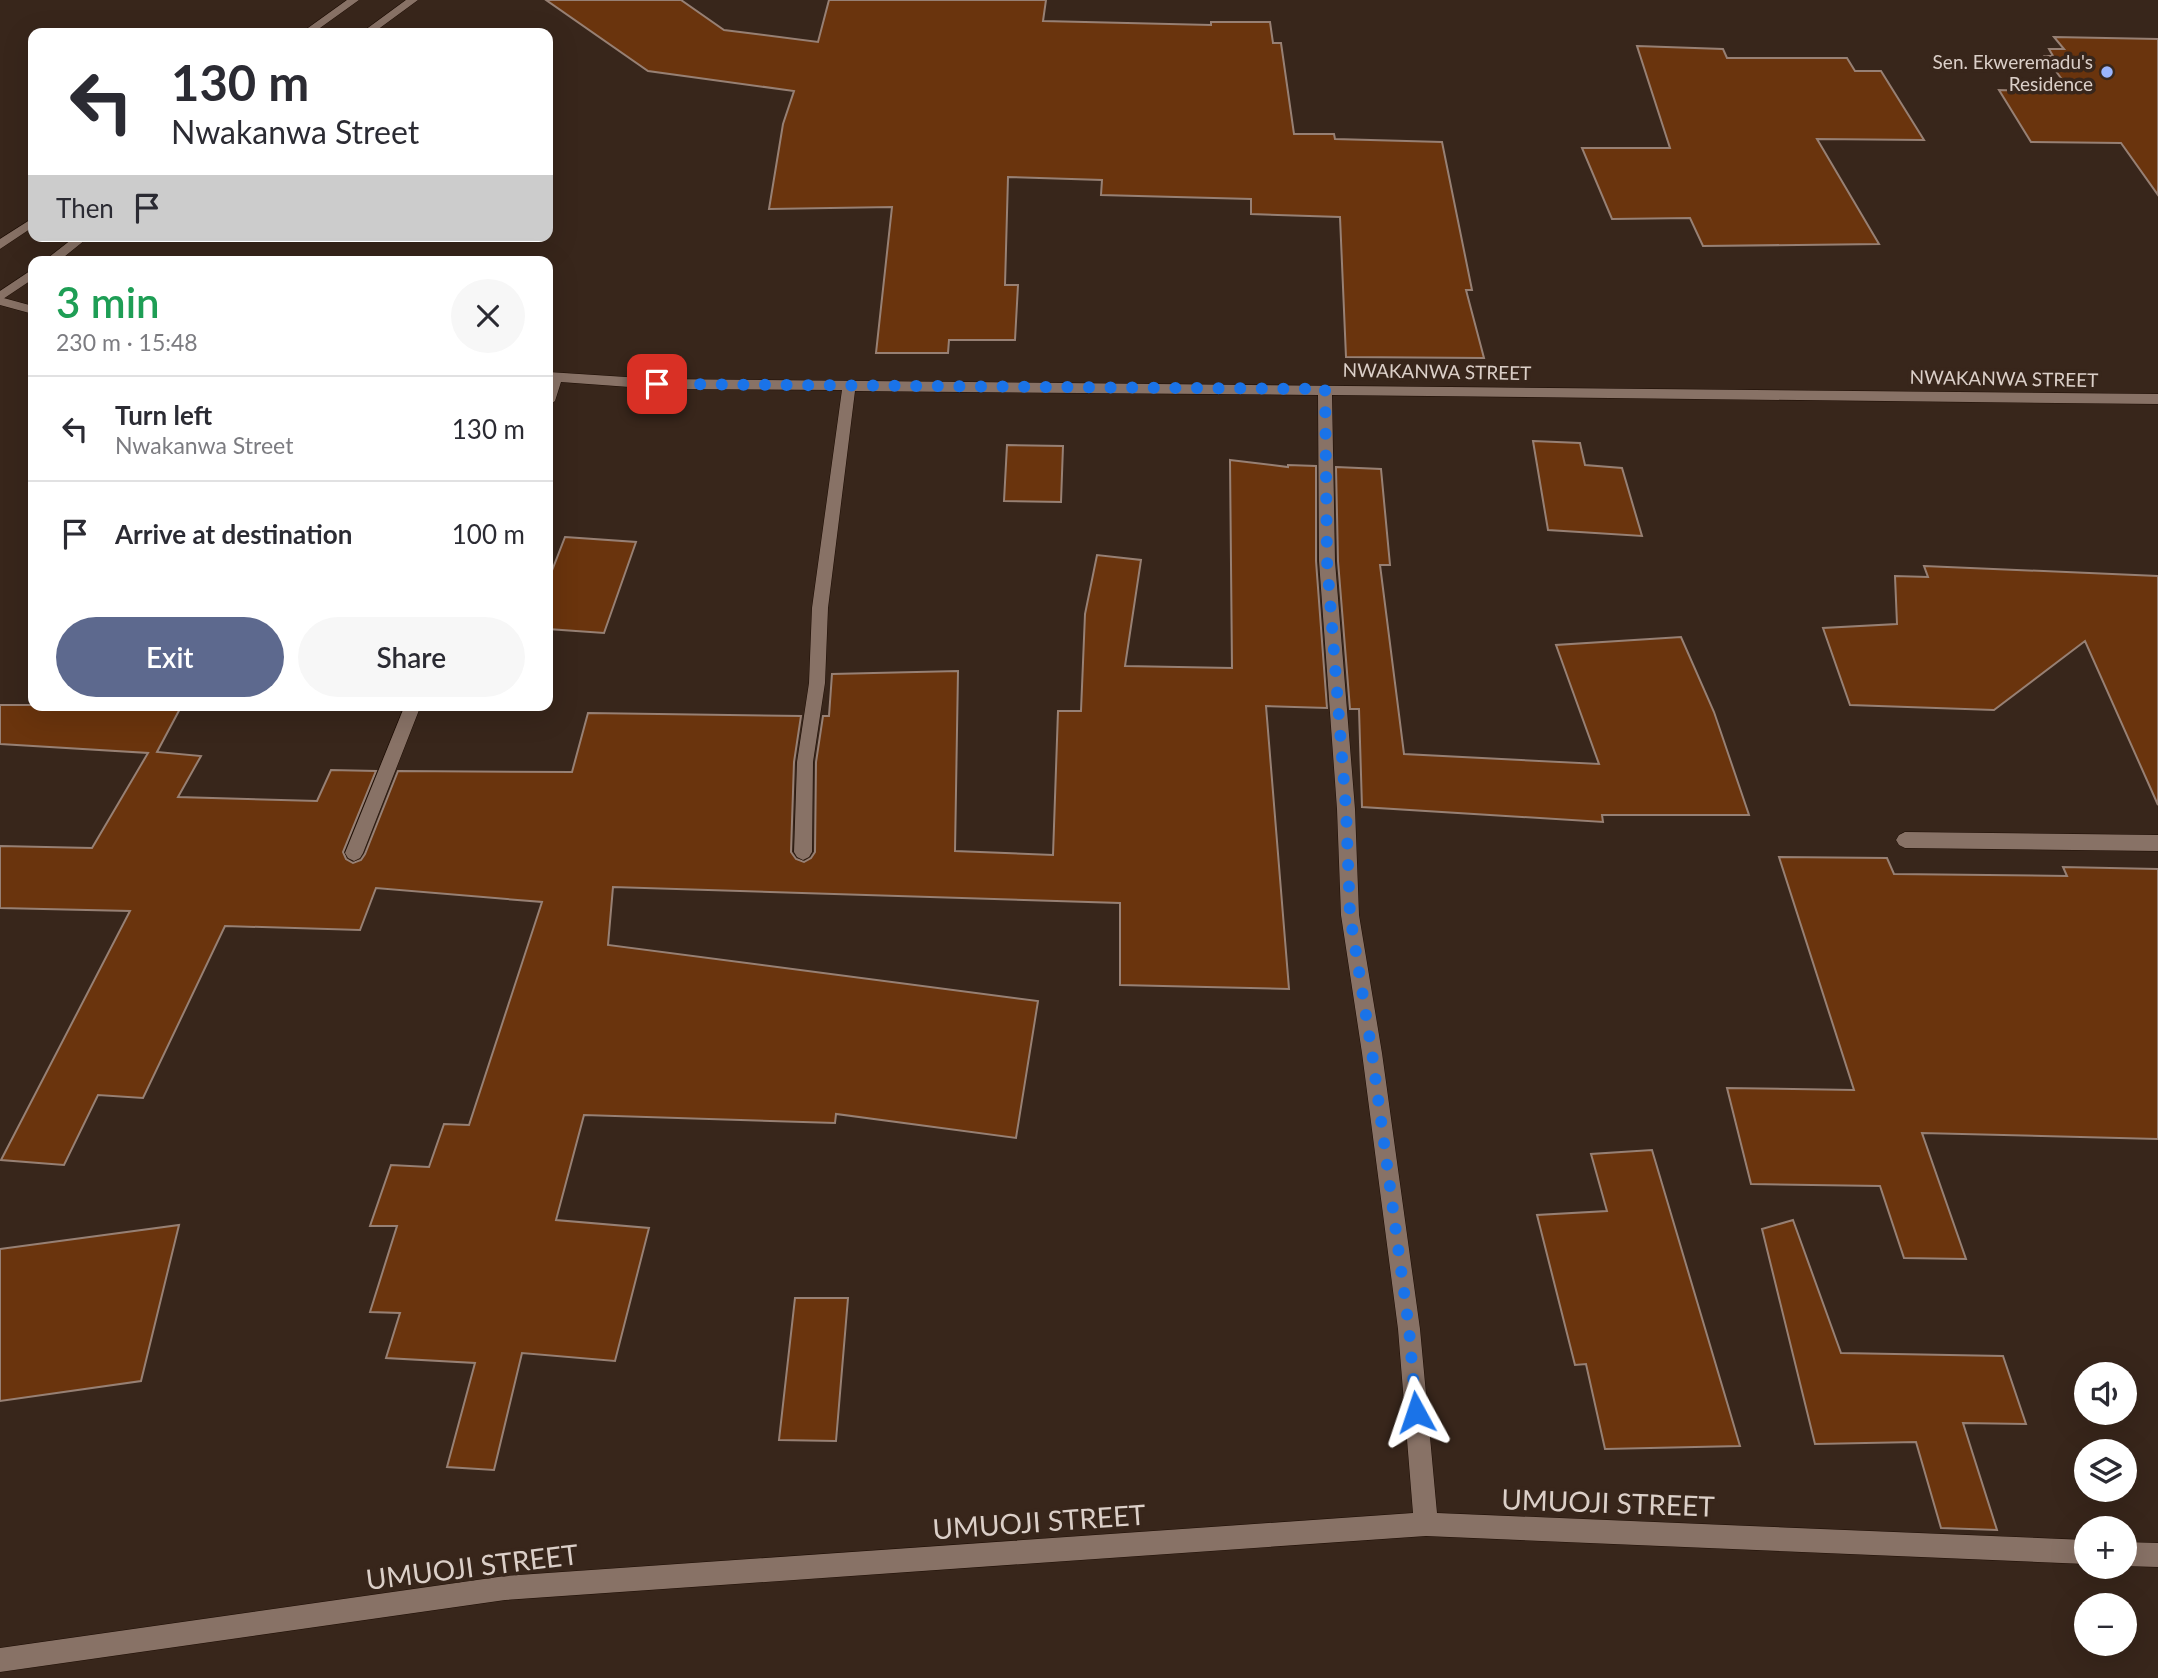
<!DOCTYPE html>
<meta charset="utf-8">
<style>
body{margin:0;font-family:Lato,sans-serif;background:#f7f7f7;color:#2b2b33;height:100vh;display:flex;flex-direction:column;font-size:26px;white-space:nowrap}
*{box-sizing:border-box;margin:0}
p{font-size:23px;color:#7c7c81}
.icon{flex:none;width:38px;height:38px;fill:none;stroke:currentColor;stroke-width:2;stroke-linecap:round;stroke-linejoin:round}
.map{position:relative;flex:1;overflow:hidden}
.drawer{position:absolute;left:28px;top:256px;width:525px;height:455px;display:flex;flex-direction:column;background:#fff;border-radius:14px;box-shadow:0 7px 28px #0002}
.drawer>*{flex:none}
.guide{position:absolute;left:28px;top:28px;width:525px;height:214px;border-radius:14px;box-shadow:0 7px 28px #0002;background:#fff;color:#2b2b33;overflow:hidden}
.controls{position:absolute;left:2074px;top:1362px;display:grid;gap:14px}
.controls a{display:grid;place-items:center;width:63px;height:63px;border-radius:50%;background:#fff;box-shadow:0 7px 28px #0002;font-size:35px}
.pin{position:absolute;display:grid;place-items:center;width:60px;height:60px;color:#fff;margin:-30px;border-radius:14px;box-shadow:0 4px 10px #0006}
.me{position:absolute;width:77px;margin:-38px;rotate:355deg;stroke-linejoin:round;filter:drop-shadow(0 0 5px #0008)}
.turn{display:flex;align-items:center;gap:24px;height:147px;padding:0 28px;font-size:32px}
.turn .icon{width:91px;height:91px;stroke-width:2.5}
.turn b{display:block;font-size:49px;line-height:60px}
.then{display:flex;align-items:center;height:66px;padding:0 28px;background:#0003;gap:14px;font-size:26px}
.round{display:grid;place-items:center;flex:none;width:74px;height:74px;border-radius:37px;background:#f7f7f7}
.head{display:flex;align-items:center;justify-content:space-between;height:119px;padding:0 28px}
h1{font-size:42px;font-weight:600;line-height:52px;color:#1e9e55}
.cta{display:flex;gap:14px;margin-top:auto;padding:14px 28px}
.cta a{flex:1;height:80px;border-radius:42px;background:#5d698e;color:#fff;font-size:28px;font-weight:600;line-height:80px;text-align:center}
.cta a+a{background:#f7f7f7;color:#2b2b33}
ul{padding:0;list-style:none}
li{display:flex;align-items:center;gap:21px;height:105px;padding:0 28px;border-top:2px solid #e1e1e2}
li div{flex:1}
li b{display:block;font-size:26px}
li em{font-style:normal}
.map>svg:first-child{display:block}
</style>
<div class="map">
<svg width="2158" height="1678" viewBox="0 0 2158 1678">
<rect width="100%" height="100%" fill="#38261b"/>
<path fill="#6a340d" stroke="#978074" stroke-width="2" d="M546,0H681L724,30L818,42L829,0H1046L1043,21L1211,25V22H1270L1273,43H1281L1294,134H1334L1335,139L1442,142L1472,290H1466L1484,358L1346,357L1340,217L1251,214V199L1101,195L1102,180L1008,177L1005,285H1018L1015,340H949L948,353H876L892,207L769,209L783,124L794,91L648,71Z
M2054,37L2158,39V195L2121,143L2031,142L1999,90L2071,92L2045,56H2053L2049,49H2064Z
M1637,46L1723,49L1727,58H1847L1855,71H1881L1924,140L1817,139L1879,244L1703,246L1690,218L1612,219L1582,148H1670Z
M1533,441L1580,443L1585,465L1622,468L1642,536L1548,530Z
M1007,445L1063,446L1061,502L1004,501Z
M1230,460L1288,467V465L1316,466V561L1327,708L1266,706L1289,989L1120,985V903L613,887L608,945L1038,1001L1016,1138L836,1114L835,1123L584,1115L556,1220L649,1228L615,1361L522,1353L494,1470L447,1467L475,1363L386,1358L400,1313L370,1312L397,1226H370L391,1165L429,1167L444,1124L469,1125L542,902L376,888L360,930L225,926L143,1098L98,1095L64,1165L1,1160L130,911L0,908V846L92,848L148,753L0,744V705H182L157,752L201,756L178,797L317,801L331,770L376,771L343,852L346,859L353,863L361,860L365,854L398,771L572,772L588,713L801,716L794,762L791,852L796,859L804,862L811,858L815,852L816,762L823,716H829L832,674L958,671L955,851L1053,855L1058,711H1081L1085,614L1097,555L1141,560L1125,666L1232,668Z
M1336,467L1381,469L1390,565H1380L1404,754L1599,764L1556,645L1681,637L1714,712L1749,815H1602L1603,822L1362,807L1359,709H1350L1338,561Z
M565,537L636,542L604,633L548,629V581Z
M1924,566L2158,576V805L2085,641L1994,710L1850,705L1823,628L1897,624L1895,576L1928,577Z
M1779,857L1887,858L1894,874L2067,876L2063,867L2158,869V1139L1922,1133L1966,1259L1904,1258L1880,1186L1751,1184L1727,1088L1854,1090Z
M1652,1150L1740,1446L1605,1449L1586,1364L1575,1365L1537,1215L1607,1211L1591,1154Z
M1793,1220L1841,1353L2003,1356L2026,1424L1963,1423L1997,1530L1941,1528L1916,1442L1815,1444L1762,1229Z
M179,1225L141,1381L0,1401V1249Z
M795,1298H848L836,1441L779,1440Z"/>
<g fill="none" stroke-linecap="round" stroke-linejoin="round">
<g stroke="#1e0e05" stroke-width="1">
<path id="street" d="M0,297L33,306V314L0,305Z
M548,372L657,379L2158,394V404L1332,395L1335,561L1355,809L1359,915L1382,1053L1420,1329L1437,1513L2086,1540V1564L1426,1536L505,1600L0,1672V1648L505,1576L1413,1513L1398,1329L1362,1053L1341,915L1337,809L1319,561L1318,395L855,391L828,608L825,683L813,762L812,852L809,857L803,860L797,857L794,852L797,762L809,683L812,608L842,390L657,389L561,382L555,401L548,406Z
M405,705H421L363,853L360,858L354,861L348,858L345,853Z
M1905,832L2158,835V851L1905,848L1899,845L1896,840L1899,835Z
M2124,1542L2158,1543V1567L2124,1566Z"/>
</g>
<g stroke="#1e0e05" stroke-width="1">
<path id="secondary" d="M347,0H359L313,33H301Z
M406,0H418L373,33H361Z
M33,218V227L0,249V239Z
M76,236H90L59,261H44Z
M33,269V279L0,301V291Z"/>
</g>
<use href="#street" fill="#887266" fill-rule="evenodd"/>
<use href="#secondary" fill="#887266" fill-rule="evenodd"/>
</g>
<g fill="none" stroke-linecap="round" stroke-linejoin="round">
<path stroke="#1a73e8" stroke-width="12" stroke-dasharray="0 21.6" d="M657,384L1325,389L1327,561L1346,809L1350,915L1372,1053L1409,1329L1416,1412"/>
</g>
<circle fill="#9ab5fd" stroke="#38261b" stroke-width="2.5" cx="2107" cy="72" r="7"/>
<g text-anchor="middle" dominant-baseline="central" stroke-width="7" stroke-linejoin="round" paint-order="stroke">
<g font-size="19" fill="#dbcfc8" stroke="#38261b" text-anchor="end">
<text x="2093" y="61">Sen. Ekweremadu's<tspan x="2093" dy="22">Residence</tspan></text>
</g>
<g font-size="19" fill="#dbcfc8" stroke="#38261b">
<text transform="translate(1437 371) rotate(1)">NWAKANWA STREET</text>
<text transform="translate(2004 378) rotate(1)">NWAKANWA STREET</text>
</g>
<g font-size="28" fill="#dbcfc8" stroke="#38261b">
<text transform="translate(1608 1502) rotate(2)">UMUOJI STREET</text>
<text transform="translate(1039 1521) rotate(-4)">UMUOJI STREET</text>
<text transform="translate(472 1566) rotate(-7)">UMUOJI STREET</text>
</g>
</g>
</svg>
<div class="controls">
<a><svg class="icon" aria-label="sound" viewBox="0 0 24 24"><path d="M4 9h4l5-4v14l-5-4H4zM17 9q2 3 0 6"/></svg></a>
<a><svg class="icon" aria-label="layers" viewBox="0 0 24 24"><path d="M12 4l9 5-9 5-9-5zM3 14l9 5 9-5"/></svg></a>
<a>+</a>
<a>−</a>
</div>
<div class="pin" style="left:657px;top:384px;background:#d93025"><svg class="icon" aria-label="arrive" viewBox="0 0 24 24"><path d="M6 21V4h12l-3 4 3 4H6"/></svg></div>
<svg class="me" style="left:1416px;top:1412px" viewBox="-20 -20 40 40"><path d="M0-17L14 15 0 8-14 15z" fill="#1a73e8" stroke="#fff" stroke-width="4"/></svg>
<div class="guide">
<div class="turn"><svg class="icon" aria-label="left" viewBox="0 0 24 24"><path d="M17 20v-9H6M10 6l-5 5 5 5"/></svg><div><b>130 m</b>Nwakanwa Street</div></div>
<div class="then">Then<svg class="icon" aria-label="arrive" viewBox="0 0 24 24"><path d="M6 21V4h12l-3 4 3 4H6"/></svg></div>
</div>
<section class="drawer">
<div class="head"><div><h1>3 min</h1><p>230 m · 15:48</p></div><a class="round"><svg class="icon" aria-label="close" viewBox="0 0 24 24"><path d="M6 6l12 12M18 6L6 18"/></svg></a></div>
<ul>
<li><svg class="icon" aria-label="left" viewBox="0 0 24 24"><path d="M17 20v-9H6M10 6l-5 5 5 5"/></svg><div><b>Turn left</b><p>Nwakanwa Street</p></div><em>130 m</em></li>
<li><svg class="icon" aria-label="arrive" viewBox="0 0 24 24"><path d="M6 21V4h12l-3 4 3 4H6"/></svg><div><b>Arrive at destination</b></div><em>100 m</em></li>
</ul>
<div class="cta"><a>Exit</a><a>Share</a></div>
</section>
</div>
